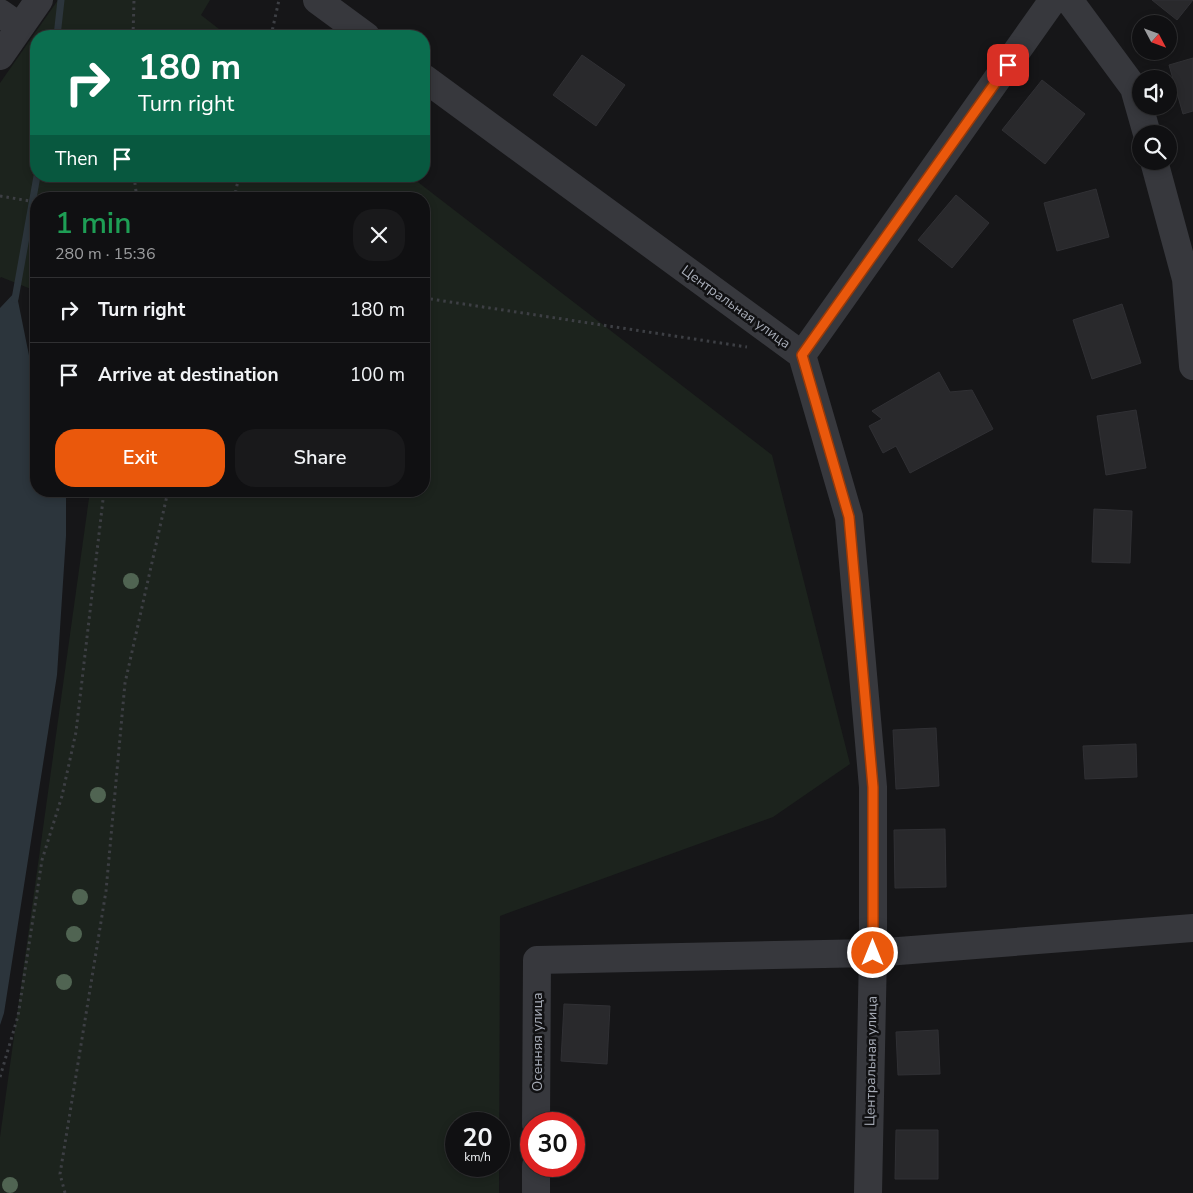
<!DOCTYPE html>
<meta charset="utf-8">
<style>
body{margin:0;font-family:"Nunito Sans",sans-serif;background:#19191b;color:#f1f3f6;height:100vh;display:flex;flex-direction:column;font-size:19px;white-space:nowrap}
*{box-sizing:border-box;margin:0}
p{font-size:16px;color:#9c9d9f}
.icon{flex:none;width:28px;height:28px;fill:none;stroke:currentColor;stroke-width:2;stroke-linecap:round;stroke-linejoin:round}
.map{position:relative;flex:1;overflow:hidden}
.sheet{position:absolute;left:30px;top:192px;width:400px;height:305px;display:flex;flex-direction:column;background:#101012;border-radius:20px;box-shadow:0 2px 8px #0003,0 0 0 1px #303032}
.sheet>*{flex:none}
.banner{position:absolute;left:30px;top:30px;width:400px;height:152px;border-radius:20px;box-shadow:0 2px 8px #0003,0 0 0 1px #303032;background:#0b6e4f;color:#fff;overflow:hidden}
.needle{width:32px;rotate:131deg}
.fabs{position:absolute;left:1132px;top:15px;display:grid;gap:10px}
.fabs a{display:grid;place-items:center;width:45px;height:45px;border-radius:50%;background:#101012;box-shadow:0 2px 8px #0003,0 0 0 1px #303032;font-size:25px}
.speed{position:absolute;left:445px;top:1112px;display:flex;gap:10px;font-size:25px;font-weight:700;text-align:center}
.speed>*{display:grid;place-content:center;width:65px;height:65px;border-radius:50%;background:#101012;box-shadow:0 2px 8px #0003,0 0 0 1px #303032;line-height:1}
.speed small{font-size:12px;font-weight:400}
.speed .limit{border:8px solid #d22;background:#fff;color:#111}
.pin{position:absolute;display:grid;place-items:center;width:42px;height:42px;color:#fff;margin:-21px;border-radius:10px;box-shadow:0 2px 8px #0006}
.me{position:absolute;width:55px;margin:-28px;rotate:0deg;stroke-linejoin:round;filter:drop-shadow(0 0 4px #0008)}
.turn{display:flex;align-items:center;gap:18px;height:105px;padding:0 25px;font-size:22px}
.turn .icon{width:65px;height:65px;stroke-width:2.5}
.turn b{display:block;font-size:35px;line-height:42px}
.then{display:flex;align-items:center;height:48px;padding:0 25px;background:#0003;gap:10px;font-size:19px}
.round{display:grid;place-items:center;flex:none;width:52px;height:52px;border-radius:20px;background:#19191b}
.head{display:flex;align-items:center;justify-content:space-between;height:85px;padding:0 25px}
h1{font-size:30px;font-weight:600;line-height:38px;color:#1e9e55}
.action{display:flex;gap:10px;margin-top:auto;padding:10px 25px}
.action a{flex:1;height:58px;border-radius:20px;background:#ea580c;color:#fff;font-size:20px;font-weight:600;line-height:58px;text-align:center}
.action a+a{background:#19191b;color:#f1f3f6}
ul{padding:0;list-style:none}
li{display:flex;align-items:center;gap:15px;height:65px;padding:0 25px;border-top:1px solid #303032}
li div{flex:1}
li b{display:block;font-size:19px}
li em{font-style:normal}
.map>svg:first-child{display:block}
</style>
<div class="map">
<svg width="1193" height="1193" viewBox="0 0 1193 1193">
<rect width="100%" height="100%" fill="#161618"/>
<path fill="#1c231d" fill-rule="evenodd" d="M58,0H210L201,15L228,36H36V176H410L772,455L850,764L773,817L500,916L499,1193H0V1137L90,491H424V199H36V311L31,289L1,277L0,278V83ZM456,1124H499V1166H456Z"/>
<path fill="#2c353c" d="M16,291L36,390V491H66V536L57,675L4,1013L0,1025V308Z"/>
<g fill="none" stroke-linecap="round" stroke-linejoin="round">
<path stroke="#2c353c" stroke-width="7" d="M57,36L61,0
M15,299L37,176"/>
</g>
<path fill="#29292c" stroke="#303034" d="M1152,0H1193L1177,20Z
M582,55L625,85L596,126L553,95Z
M1193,58V111L1183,114L1169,65Z
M1042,80L1085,114L1045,164L1002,130Z
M1096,189L1109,237L1057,251L1044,203Z
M956,195L989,223L952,268L918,240Z
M1122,304L1141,363L1092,379L1073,320Z
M939,372L950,392L972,390L993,429L910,473L896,446L883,453L869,426L882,419L872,411Z
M1136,410L1146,468L1106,475L1097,416Z
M1094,509L1132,511L1130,563L1092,562Z
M936,728L939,786L896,789L893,730Z
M1136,744L1137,777L1085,779L1083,746Z
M945,829L946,887L895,888L894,830Z
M564,1004L610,1006L607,1064L561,1061Z
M938,1030L940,1074L898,1075L896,1032Z
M896,1130H938V1179H895Z"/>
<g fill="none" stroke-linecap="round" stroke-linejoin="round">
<path stroke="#3d3f44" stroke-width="3" stroke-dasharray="2.5 4" stroke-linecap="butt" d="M133,36L134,0
M271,36L279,0
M134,176L137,199
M0,196L36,202
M234,199L239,176
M424,298L747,347
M0,1077L18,1016L42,860L62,796L76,732L104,491
M65,1193L60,1174L106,891L125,683L168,491"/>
<path stroke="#37383d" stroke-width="28" d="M317,0L366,36
M1069,0L1134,88L1147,134
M0,13L20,27
M0,56L39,0
M424,78L802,355L849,517L873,787V953L868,1193
M1154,161L1186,279L1193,366
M802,355L1053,0
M536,1124L537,960L873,953L1193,928
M536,1193V1166"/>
</g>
<g fill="#506452">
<circle cx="131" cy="581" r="8"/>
<circle cx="98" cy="795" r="8"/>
<circle cx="80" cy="897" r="8"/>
<circle cx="74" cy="934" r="8"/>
<circle cx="64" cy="982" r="8"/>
<circle cx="10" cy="1185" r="8"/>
</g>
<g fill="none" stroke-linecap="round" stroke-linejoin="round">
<g stroke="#983908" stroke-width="12">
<path id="route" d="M873,953V787L849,517L802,355L1008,65"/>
</g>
<use href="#route" stroke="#ea580c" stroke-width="9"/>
</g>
<g text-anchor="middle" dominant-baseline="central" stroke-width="5" stroke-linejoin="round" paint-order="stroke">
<g font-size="14" fill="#a8adb8" stroke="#111113">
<text transform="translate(736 307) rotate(36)">Центральная улица</text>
<text transform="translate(537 1042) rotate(-90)">Осенняя улица</text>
<text transform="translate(871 1061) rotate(-89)">Центральная улица</text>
</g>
</g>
</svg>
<div class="fabs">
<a><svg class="needle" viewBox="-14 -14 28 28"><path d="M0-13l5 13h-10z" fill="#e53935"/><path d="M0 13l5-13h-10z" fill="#9c9d9f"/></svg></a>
<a><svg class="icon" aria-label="sound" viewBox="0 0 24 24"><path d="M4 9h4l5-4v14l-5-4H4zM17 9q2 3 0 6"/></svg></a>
<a><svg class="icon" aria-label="search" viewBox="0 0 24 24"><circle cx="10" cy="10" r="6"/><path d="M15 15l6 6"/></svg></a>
</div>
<div class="speed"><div>20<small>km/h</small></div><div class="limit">30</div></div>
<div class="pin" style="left:1008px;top:65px;background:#d93025"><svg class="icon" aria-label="arrive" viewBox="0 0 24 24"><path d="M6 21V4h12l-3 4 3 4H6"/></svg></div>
<svg class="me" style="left:873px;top:953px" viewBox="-20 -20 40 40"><circle r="17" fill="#ea580c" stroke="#fff" stroke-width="3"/><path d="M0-11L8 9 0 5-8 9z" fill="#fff"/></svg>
<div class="banner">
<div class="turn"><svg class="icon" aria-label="right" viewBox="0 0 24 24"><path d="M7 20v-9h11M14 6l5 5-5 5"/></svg><div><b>180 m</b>Turn right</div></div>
<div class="then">Then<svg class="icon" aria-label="arrive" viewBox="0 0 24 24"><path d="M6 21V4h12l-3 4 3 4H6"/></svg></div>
</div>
<section class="sheet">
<div class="head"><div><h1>1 min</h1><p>280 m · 15:36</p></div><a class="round"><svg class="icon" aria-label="close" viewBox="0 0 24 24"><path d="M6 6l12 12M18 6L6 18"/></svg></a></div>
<ul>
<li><svg class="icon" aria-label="right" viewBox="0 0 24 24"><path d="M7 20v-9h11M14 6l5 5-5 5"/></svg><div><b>Turn right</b></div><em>180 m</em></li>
<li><svg class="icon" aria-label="arrive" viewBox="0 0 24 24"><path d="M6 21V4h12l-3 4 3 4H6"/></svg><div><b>Arrive at destination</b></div><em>100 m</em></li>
</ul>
<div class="action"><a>Exit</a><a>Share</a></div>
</section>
</div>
